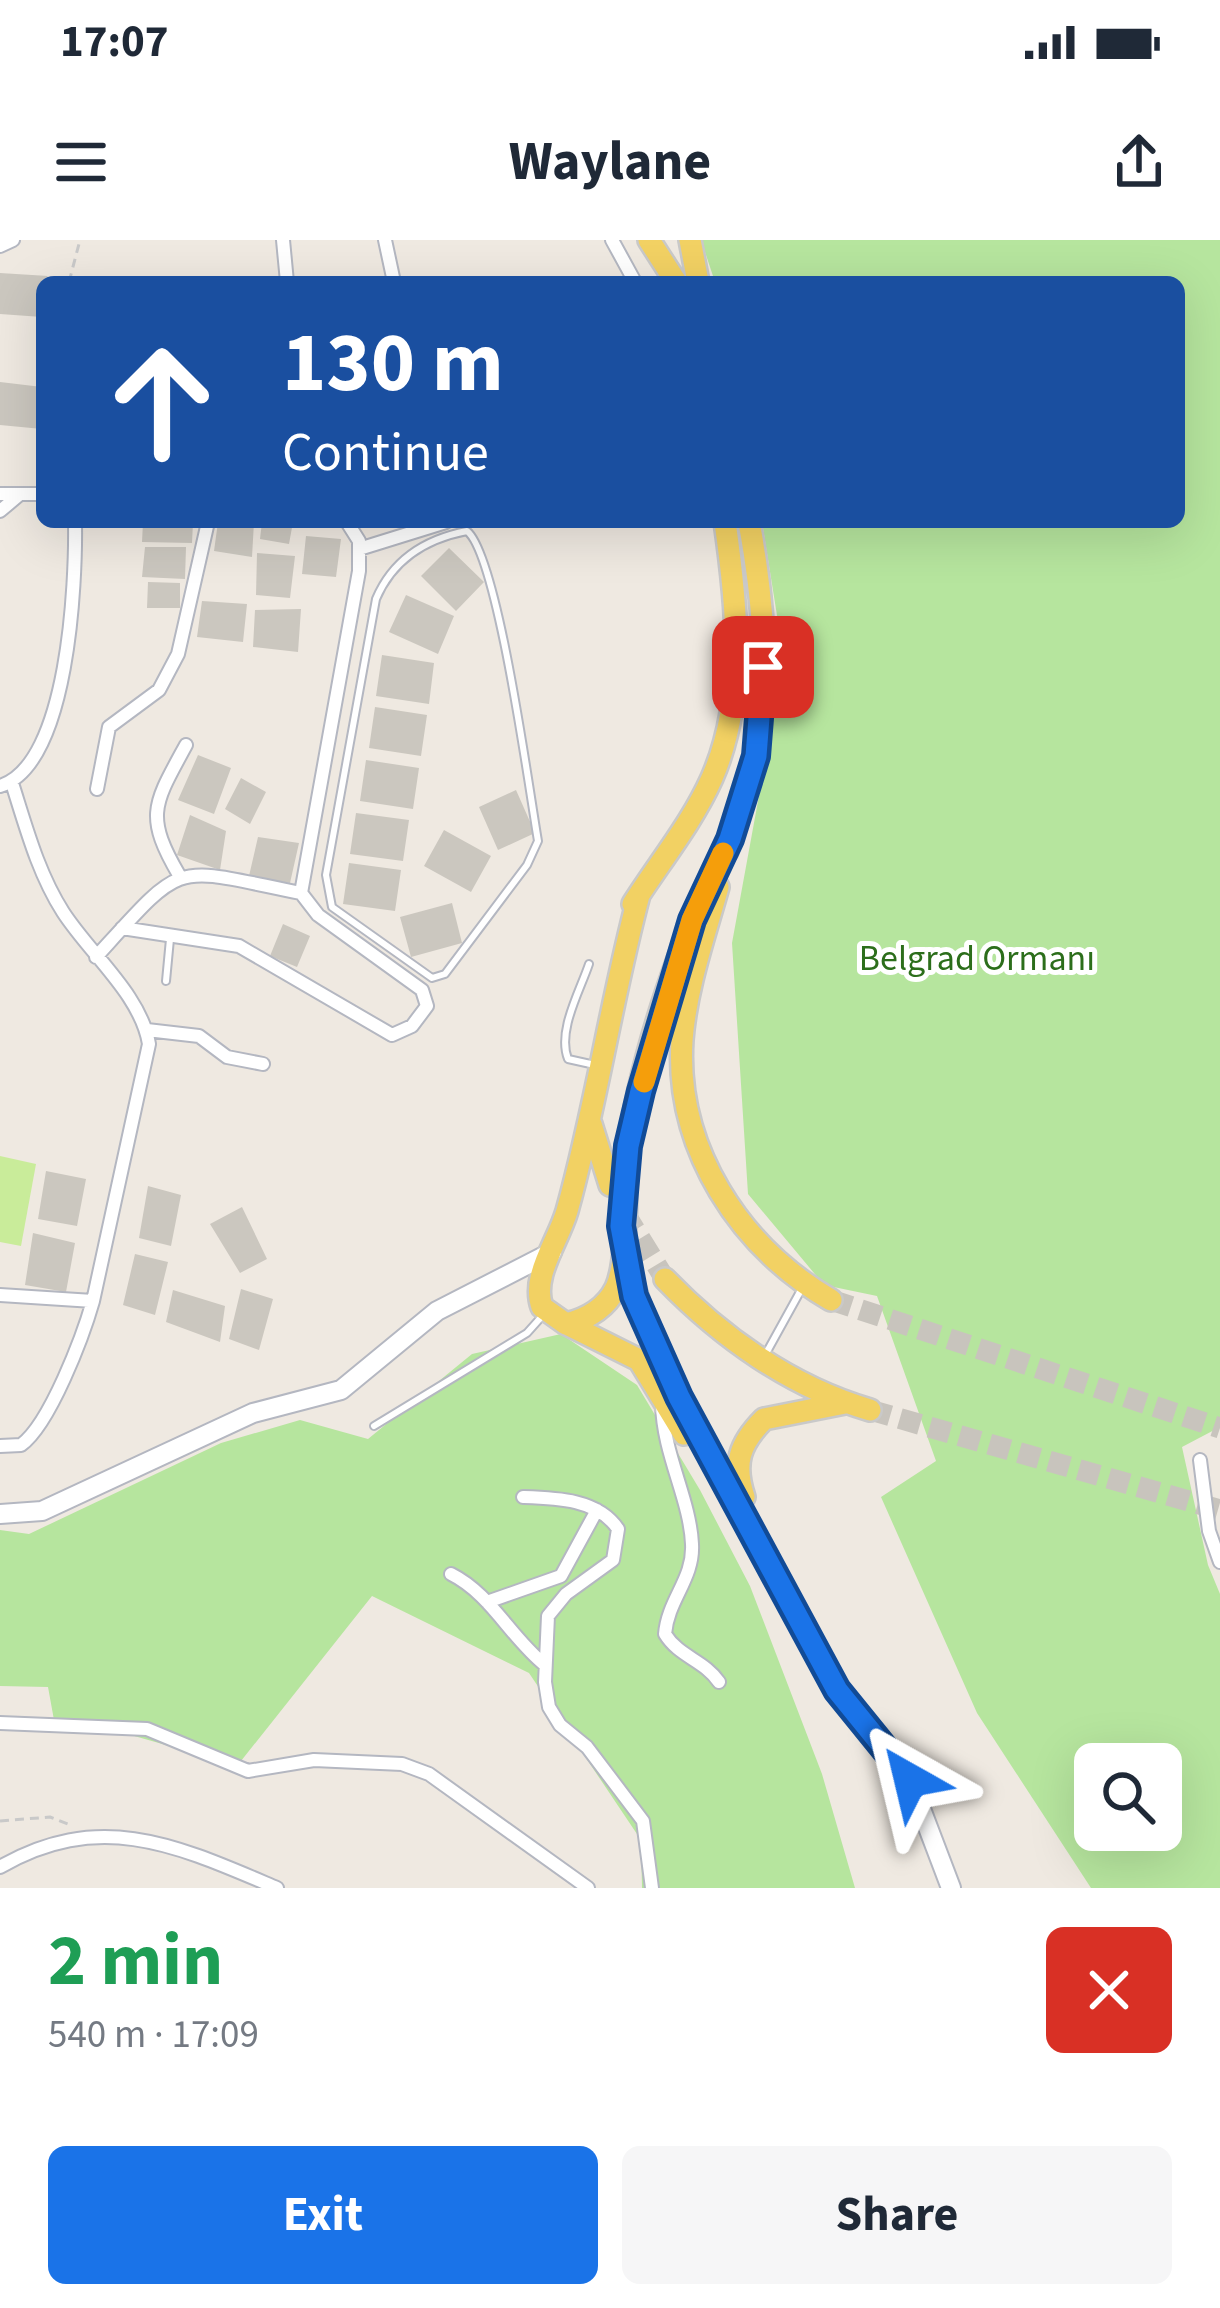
<!DOCTYPE html>
<meta charset="utf-8">
<style>
body{margin:0;font-family:"Source Sans 3",sans-serif;background:#f6f6f7;color:#1f2937;height:100vh;display:flex;flex-direction:column;font-size:45px;white-space:nowrap}
*{box-sizing:border-box;margin:0}
p{font-size:39px;color:#747a83}
.icon{flex:none;width:66px;height:66px;fill:none;stroke:currentColor;stroke-width:2;stroke-linecap:round;stroke-linejoin:round}
.map{position:relative;height:1648px;overflow:hidden}
.drawer{display:flex;flex-direction:column;background:#fff;flex:1}
.drawer>*{flex:none}
.top-card{position:absolute;left:36px;top:36px;width:1149px;height:252px;border-radius:18px;box-shadow:0 12px 48px #0002;background:#1a4fa0;color:#fff;overflow:hidden}
.buttons{position:absolute;left:1074px;top:1503px;display:grid;gap:24px}
.buttons a{display:grid;place-items:center;width:108px;height:108px;border-radius:18px;background:#fff;box-shadow:0 12px 48px #0002;font-size:60px}
.pin{position:absolute;display:grid;place-items:center;width:102px;height:102px;color:#fff;margin:-51px;border-radius:24px;box-shadow:0 6px 18px #0006}
.me{position:absolute;width:132px;margin:-66px;rotate:323deg;stroke-linejoin:round;filter:drop-shadow(0 0 9px #0008)}
.turn{display:flex;align-items:center;gap:42px;height:252px;padding:0 48px;font-size:54px}
.turn .icon{width:156px;height:156px;stroke-width:2.5}
.turn b{display:block;font-size:84px;line-height:102px}
.round{display:grid;place-items:center;flex:none;width:126px;height:126px;border-radius:18px;background:#f6f6f7}
.head{display:flex;align-items:center;justify-content:space-between;height:204px;padding:0 48px}
h1{font-size:72px;font-weight:700;line-height:90px;color:#1e9e55}
.primary-button{display:flex;gap:24px;margin-top:auto;padding:24px 48px}
.primary-button a{flex:1;height:138px;border-radius:18px;background:#1a73e8;color:#fff;font-size:48px;font-weight:700;line-height:138px;text-align:center}
.primary-button a+a{background:#f6f6f7;color:#1f2937}
.status{display:flex;justify-content:space-between;align-items:center;height:84px;padding:0 60px;background:#fff;direction:ltr}
.status svg{height:33px;fill:currentColor}
header{display:flex;justify-content:space-between;align-items:center;height:156px;padding:0 48px;background:#fff;font-size:54px;font-weight:700}
.map>svg:first-child{display:block}
</style>
<div class="status"><b>17:07</b><svg viewBox="0 0 49 12"><path d="M0 12V9h3v3zM5 12V6h3v6zM10 12V3h3v9zM15 12V0h3v12zM26 1h20v11H26zM47 4h2v5h-2z"/></svg></div>
<header><svg class="icon" aria-label="menu" viewBox="0 0 24 24"><path d="M4 6h16M4 12h16M4 18h16"/></svg>Waylane<svg class="icon" aria-label="share" viewBox="0 0 24 24"><path d="M12 15V3M7 8l5-5 5 5M5 13v7h14v-7"/></svg></header>
<div class="map">
<svg width="1220" height="1648" viewBox="0 0 1220 1648">
<rect width="100%" height="100%" fill="#efe9e1"/>
<path fill="#b6e59e" fill-rule="evenodd" d="M701,0H1220V1187L1182,1207L1208,1325L1220,1354V1648H1091L977,1473L881,1257L936,1221L877,1056L824,1045L748,954L732,703L784,419L762,282H1179V42H715ZM1095,1524H1161V1590H1095Z
M561,1094L637,1145L700,1250L750,1346L822,1534L855,1648H642L641,1600L529,1433L372,1356L241,1521C176,1515 119,1484 54,1480L48,1447L0,1446V1290L29,1294L221,1203L300,1180L368,1199L472,1114Z"/>
<path fill="#c9ec9a" d="M0,916L36,924L21,1006L0,1002Z"/>
<path fill="#cbc7bf" d="M0,33L48,36L42,42V77L0,74Z
M0,142L42,147V189L0,185Z
M143,282H193L192,303L142,302Z
M218,282H254L252,317L214,311Z
M262,282H293L289,304L260,299Z
M306,296L341,299L336,337L302,334Z
M145,307H186L185,339L142,337Z
M449,308L484,342L456,371L421,336Z
M257,313L295,316L290,358L256,355Z
M148,342L180,343V368H147Z
M406,355L454,376L438,414L389,392Z
M202,361L247,364L243,402L197,397Z
M301,369L298,412L253,407L255,370Z
M382,415L434,423L429,464L376,456Z
M375,467L427,475L421,516L369,508Z
M198,515L231,528L214,574L178,560Z
M366,520L419,528L413,569L360,561Z
M241,538L266,552L250,584L225,569Z
M516,550L535,593L498,610L479,567Z
M356,573L409,580L403,621L350,614Z
M190,575L226,591L220,630L177,615Z
M444,590L491,616L471,652L424,626Z
M258,597L299,603L290,643L249,636Z
M349,623L401,630L395,671L343,664Z
M452,663L462,703L411,717L400,677Z
M283,684L310,696L297,727L270,716Z
M46,931L86,939L77,986L38,979Z
M148,946L181,955L171,1006L139,998Z
M242,967L267,1019L240,1033L210,984Z
M33,993L75,1003L66,1052L25,1045Z
M135,1014L168,1022L155,1075L123,1065Z
M241,1049L273,1059L259,1110L229,1099Z
M173,1050L225,1066L220,1102L166,1082Z"/>
<g fill="none" stroke-linecap="round" stroke-linejoin="round">
<path stroke="#c8c4bd" stroke-width="21" stroke-dasharray="21 10" stroke-linecap="butt" d="M624,972L665,1039
M831,1060L1220,1188
M870,1170L1220,1270"/>
<g stroke="#b4b7c1" stroke-width="10">
<path id="lane" d="M467,291C498,316 529,550 538,601L527,625L445,734L432,738L332,667L326,635L376,359C393,319 425,299 467,291Z
M589,724C580,751 557,791 568,819L595,825
M166,741L170,699
M764,1117L801,1050
M374,1186L527,1093L544,1074"/>
</g>
<g stroke="#b4b7c1" stroke-width="16">
<path id="street" d="M283,0L287,42
M385,0L394,42
M612,0L635,42
M0,6L13,0
M0,254H42
M0,271L19,255
M359,309L446,282
M0,546C69,525 76,341 75,282
M97,549L109,487L159,450L178,414L208,282
M179,635C144,575 154,564 186,505
M301,653L359,331V301L347,282
M96,717C187,617 170,627 301,653L318,675L422,750L427,766L412,786L392,795L239,706L122,688
M147,790L199,796L227,817L263,824
M0,1055L93,1061L149,804C141,755 90,714 63,672C38,633 26,587 12,543
M662,1164C663,1214 690,1259 692,1304C694,1339 668,1359 665,1394C679,1417 704,1420 719,1442
M0,1206L21,1205C50,1184 83,1096 93,1061
M1200,1220L1209,1291L1220,1322
M523,1257C556,1258 598,1259 618,1289L613,1320L566,1354L548,1376L545,1442L549,1467L560,1485L587,1507L643,1581L652,1648
M451,1334C491,1354 510,1397 545,1425
M487,1362L561,1336L597,1270
M0,1483L147,1489L248,1531L314,1520L402,1524L429,1534L588,1648
M0,1627C101,1569 178,1606 277,1648"/>
</g>
<g stroke="#b4b7c1" stroke-width="22">
<path id="secondary" d="M0,1274L42,1271L253,1173L341,1150L437,1071L552,1012
M755,1298L837,1451L910,1540L951,1648"/>
</g>
<g stroke="#c9c9c9" stroke-width="26">
<path id="primary" d="M649,0L676,42
M690,0L698,42
M727,611C736,578 750,546 756,513C770,435 763,358 749,282
M718,647C704,697 686,748 682,800C675,909 740,1007 831,1060
M639,655C611,760 596,867 567,971C558,1002 531,1036 542,1067L566,1084C587,1079 606,1068 616,1048C630,1017 623,948 628,911C640,817 685,683 731,600
M633,664C659,623 692,583 712,538C747,458 737,366 725,282
M591,884L610,945
M626,1022L653,1106L755,1298
M665,1039C721,1097 791,1147 870,1170
M567,1084L639,1120L684,1194
M744,1257C733,1224 739,1204 764,1179L845,1163"/>
</g>
<path stroke="#c9c9c9" stroke-width="3" stroke-dasharray="9 6" stroke-linecap="butt" d="M69,42L80,0
M0,1581L50,1577L73,1586"/>
<use href="#lane" stroke="#fff" stroke-width="6"/>
<use href="#street" stroke="#fff" stroke-width="12"/>
<use href="#secondary" stroke="#fff" stroke-width="18"/>
<use href="#primary" stroke="#f2d163" stroke-width="21"/>
</g>
<g fill="none" stroke-linecap="round" stroke-linejoin="round">
<g stroke="#114b97" stroke-width="30">
<path id="route" d="M763,427L756,516L730,599L692,680L641,851L628,906L621,986L634,1056L679,1157L837,1450L910,1540"/>
</g>
<use href="#route" stroke="#1a73e8" stroke-width="21"/>
<path stroke="#f59e0b" stroke-width="21" d="M644,842L692,680L723,613"/>
</g>
<g text-anchor="middle" dominant-baseline="central" stroke-width="10" stroke-linejoin="round" paint-order="stroke">
<g font-size="36" fill="#2c6e1b" stroke="#fff">
<text x="977" y="718">Belgrad Ormanı</text>
</g>
</g>
</svg>
<div class="buttons">
<a><svg class="icon" aria-label="search" viewBox="0 0 24 24"><circle cx="10" cy="10" r="6"/><path d="M15 15l6 6"/></svg></a>
</div>
<div class="pin" style="left:763px;top:427px;background:#d93025"><svg class="icon" aria-label="arrive" viewBox="0 0 24 24"><path d="M6 21V4h12l-3 4 3 4H6"/></svg></div>
<svg class="me" style="left:910px;top:1540px" viewBox="-20 -20 40 40"><path d="M0-17L14 15 0 8-14 15z" fill="#1a73e8" stroke="#fff" stroke-width="4"/></svg>
<div class="top-card">
<div class="turn"><svg class="icon" aria-label="ahead" viewBox="0 0 24 24"><path d="M12 20V5M6 11l6-6 6 6"/></svg><div><b>130 m</b>Continue</div></div>
</div>
</div>
<section class="drawer">
<div class="head"><div><h1>2 min</h1><p>540 m · 17:09</p></div><a class="round" style="background:#d93025;color:#fff"><svg class="icon" aria-label="close" viewBox="0 0 24 24"><path d="M6 6l12 12M18 6L6 18"/></svg></a></div>
<div class="primary-button"><a>Exit</a><a>Share</a></div>
</section>
